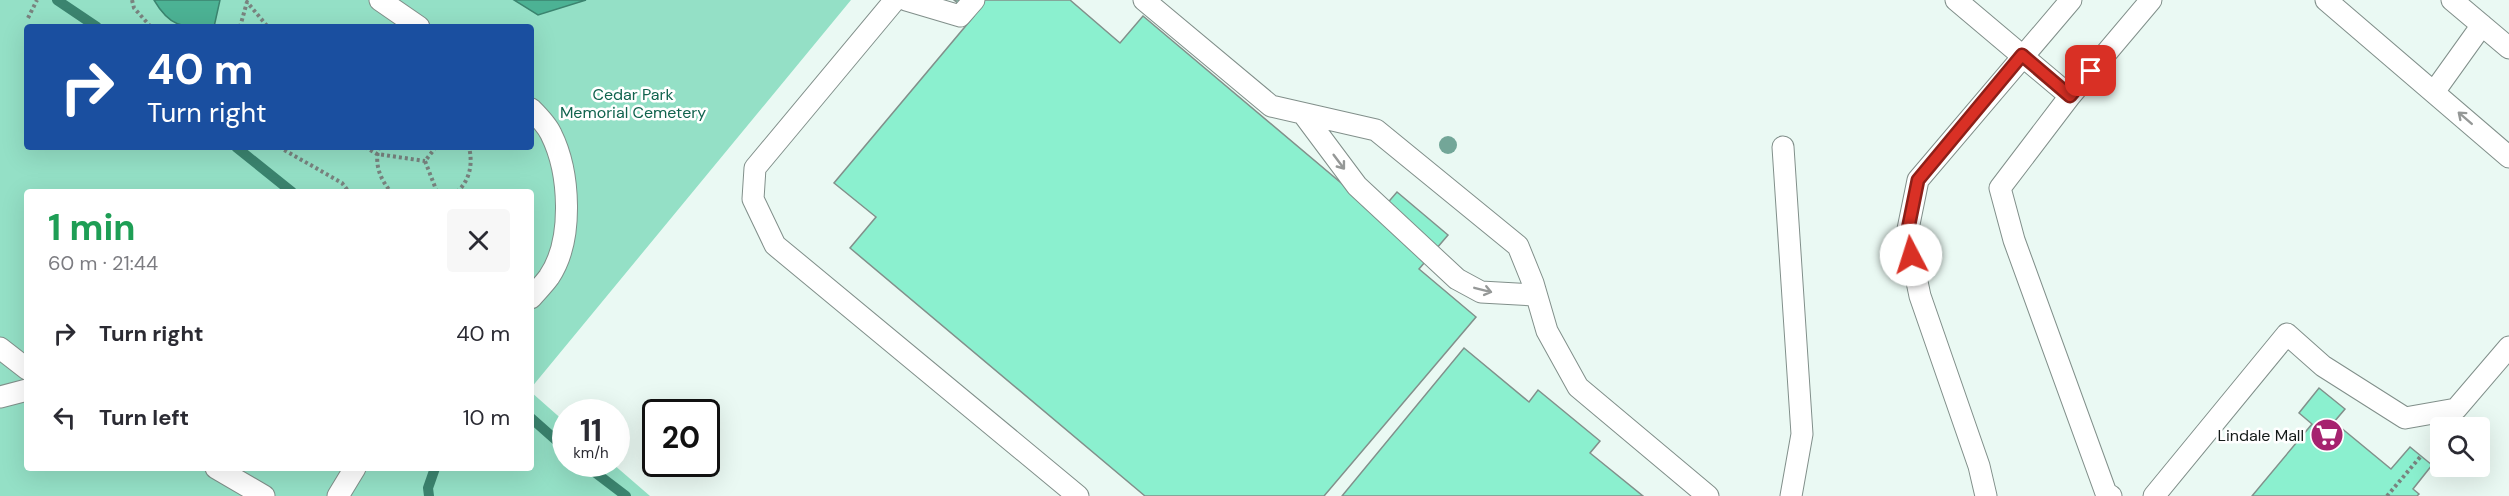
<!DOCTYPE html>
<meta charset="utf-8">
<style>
body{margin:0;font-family:"DM Sans",sans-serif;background:#f7f7f7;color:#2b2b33;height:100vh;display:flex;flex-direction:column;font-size:22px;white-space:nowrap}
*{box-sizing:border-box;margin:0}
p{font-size:20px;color:#7c7c81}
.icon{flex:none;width:33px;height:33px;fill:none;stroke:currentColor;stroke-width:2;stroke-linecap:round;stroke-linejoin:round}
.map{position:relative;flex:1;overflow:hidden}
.drawer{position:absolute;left:24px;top:189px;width:510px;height:282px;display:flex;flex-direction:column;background:#fff;border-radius:6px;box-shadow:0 6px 24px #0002}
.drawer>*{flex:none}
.hud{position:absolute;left:24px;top:24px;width:510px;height:126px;border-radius:6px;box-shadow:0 6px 24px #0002;background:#1a4fa0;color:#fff;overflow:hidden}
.fabs{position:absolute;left:2430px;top:417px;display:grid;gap:12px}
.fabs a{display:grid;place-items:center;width:60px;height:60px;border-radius:6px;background:#fff;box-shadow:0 6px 24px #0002;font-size:30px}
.speed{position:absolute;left:552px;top:399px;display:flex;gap:12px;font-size:30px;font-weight:700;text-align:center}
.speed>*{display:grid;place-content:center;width:78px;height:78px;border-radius:50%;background:#fff;box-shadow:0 6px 24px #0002;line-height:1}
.speed small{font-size:15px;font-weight:400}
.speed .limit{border:3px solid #111;border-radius:9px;background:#fff;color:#111}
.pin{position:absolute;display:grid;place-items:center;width:51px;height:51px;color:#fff;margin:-26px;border-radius:12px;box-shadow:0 3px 9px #0006}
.me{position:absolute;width:66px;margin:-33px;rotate:355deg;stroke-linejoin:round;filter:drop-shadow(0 0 4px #0008)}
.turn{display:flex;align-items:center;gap:21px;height:126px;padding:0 24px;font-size:27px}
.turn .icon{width:78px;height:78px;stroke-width:2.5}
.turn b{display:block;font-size:42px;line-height:51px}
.round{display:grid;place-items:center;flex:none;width:63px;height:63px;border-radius:6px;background:#f7f7f7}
.head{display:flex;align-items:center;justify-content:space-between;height:102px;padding:0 24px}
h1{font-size:36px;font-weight:700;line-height:45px;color:#1e9e55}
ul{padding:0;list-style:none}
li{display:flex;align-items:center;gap:18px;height:84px;padding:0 24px}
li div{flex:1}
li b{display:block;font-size:22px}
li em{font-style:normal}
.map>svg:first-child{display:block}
</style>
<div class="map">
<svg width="2509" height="496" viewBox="0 0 2509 496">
<rect width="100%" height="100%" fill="#eaf9f3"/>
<path fill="#94e0c6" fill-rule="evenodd" d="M0,0H851L531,388V192H27V468H531V392L565,422L566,464H613L650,496H0ZM27,27H531V147H27Z"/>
<path fill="#4cb294" stroke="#3b846f" stroke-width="1.5" d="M154,0H220L214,27C184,27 171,29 154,0Z
M514,0H586L538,15Z"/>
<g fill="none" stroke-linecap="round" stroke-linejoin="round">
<path stroke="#3b846f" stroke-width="10" d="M57,0L97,27
M236,147L292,192
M531,418L566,449
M584,464L626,496
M429,496L428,488L435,468"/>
</g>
<path fill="#8bf0cf" stroke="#82908b" stroke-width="1.5" d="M954,0H1070L1120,43L1143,16L1378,214L1397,192L1448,235L1419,269L1476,317L1324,496H1145L850,248L876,217L834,183L974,16Z
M1464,348L1529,402L1538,390L1600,441L1590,453L1643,496H1342Z
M2319,388L2345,409L2334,422L2391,469L2410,447L2432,465L2413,489L2419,494L2417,496H2252L2312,424L2299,413Z"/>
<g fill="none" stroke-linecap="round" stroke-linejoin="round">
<g stroke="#818f8a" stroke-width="23">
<path id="service" d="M380,0L419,27
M895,0L755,168L753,199L775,245L1078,496
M906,0L960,16L974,0
M1144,0L1271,106L1376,130L1518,246L1533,283L1547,331L1578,387L1708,496
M1956,0L2070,96L2000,188L2014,240L2106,493L2111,496
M2326,0L2509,157
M2452,0L2509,48
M2434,92L2482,25
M2070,96L2151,0
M531,109C538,116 547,125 551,134C570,172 574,240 549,277C544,284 537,291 531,298
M1304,115L1357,186L1457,279L1481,292L1535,295
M1783,147L1802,434L1791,496
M0,348L27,369
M0,397L27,390
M216,468L264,496
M338,496L355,468
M1986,496L1979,466L1920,296L1907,234L1918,180L2071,0
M2154,496L2287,334L2323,366L2405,418L2456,409L2509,347"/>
</g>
<path stroke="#79837f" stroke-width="4" stroke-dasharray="3 3" stroke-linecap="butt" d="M132,0L134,8L151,27
M28,18L37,0
M240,27L247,2L268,27
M279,147L342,183L349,192
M365,147L377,154L425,161
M379,147C374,164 380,179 391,192
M436,147L425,161L437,192
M457,192C470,180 473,164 469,147
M2387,496L2421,456"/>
<use href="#service" stroke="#fff" stroke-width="21"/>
</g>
<circle fill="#73a698" cx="1448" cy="145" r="9"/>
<defs><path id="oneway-shaft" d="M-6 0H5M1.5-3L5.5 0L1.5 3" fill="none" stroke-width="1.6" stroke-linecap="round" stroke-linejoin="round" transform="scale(1.5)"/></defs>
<g stroke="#959897">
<use href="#oneway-shaft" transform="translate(2465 118) rotate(-139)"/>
<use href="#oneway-shaft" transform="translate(1339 162) rotate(53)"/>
<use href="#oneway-shaft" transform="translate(1483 290) rotate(14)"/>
</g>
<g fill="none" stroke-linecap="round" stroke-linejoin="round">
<g stroke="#8d1f18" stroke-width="15">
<path id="route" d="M1911,255L1907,234L1918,180L2022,55L2070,96L2091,71"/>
</g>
<use href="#route" stroke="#d93025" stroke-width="10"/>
</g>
<defs>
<g id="supermarket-disc" transform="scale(1.725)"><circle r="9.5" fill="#a6236f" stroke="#fff"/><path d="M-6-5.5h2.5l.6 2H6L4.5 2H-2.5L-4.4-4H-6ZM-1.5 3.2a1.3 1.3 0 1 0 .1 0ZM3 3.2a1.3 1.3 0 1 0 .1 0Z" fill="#fff"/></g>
</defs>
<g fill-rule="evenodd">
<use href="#supermarket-disc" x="2327" y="435"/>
</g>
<g text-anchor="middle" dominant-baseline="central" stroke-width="5" stroke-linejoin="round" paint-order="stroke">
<g font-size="16" fill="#11634e" stroke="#fff">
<text x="633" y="94">Cedar Park<tspan x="633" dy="18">Memorial Cemetery</tspan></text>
</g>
<g font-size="16" fill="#141a18" stroke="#fff" text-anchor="end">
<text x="2304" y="435">Lindale Mall</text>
</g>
</g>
</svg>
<div class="fabs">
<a><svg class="icon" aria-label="search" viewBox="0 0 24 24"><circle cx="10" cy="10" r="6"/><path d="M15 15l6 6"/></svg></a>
</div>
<div class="speed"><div>11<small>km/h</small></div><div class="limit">20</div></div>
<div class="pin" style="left:2091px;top:71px;background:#d93025"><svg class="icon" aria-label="arrive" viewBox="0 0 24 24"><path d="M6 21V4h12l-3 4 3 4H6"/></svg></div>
<svg class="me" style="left:1911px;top:255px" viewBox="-20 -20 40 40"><circle r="19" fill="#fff"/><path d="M0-13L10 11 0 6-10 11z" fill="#d93025"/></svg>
<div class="hud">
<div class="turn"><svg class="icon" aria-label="right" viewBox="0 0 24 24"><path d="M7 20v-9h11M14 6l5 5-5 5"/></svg><div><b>40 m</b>Turn right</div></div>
</div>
<section class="drawer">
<div class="head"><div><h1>1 min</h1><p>60 m · 21:44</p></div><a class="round"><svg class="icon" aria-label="close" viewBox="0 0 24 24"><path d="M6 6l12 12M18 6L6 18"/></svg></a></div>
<ul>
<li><svg class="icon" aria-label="right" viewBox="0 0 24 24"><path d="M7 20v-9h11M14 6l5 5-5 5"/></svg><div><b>Turn right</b></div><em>40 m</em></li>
<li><svg class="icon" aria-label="left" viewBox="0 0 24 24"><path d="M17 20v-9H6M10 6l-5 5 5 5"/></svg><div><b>Turn left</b></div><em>10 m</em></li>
</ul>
</section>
</div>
